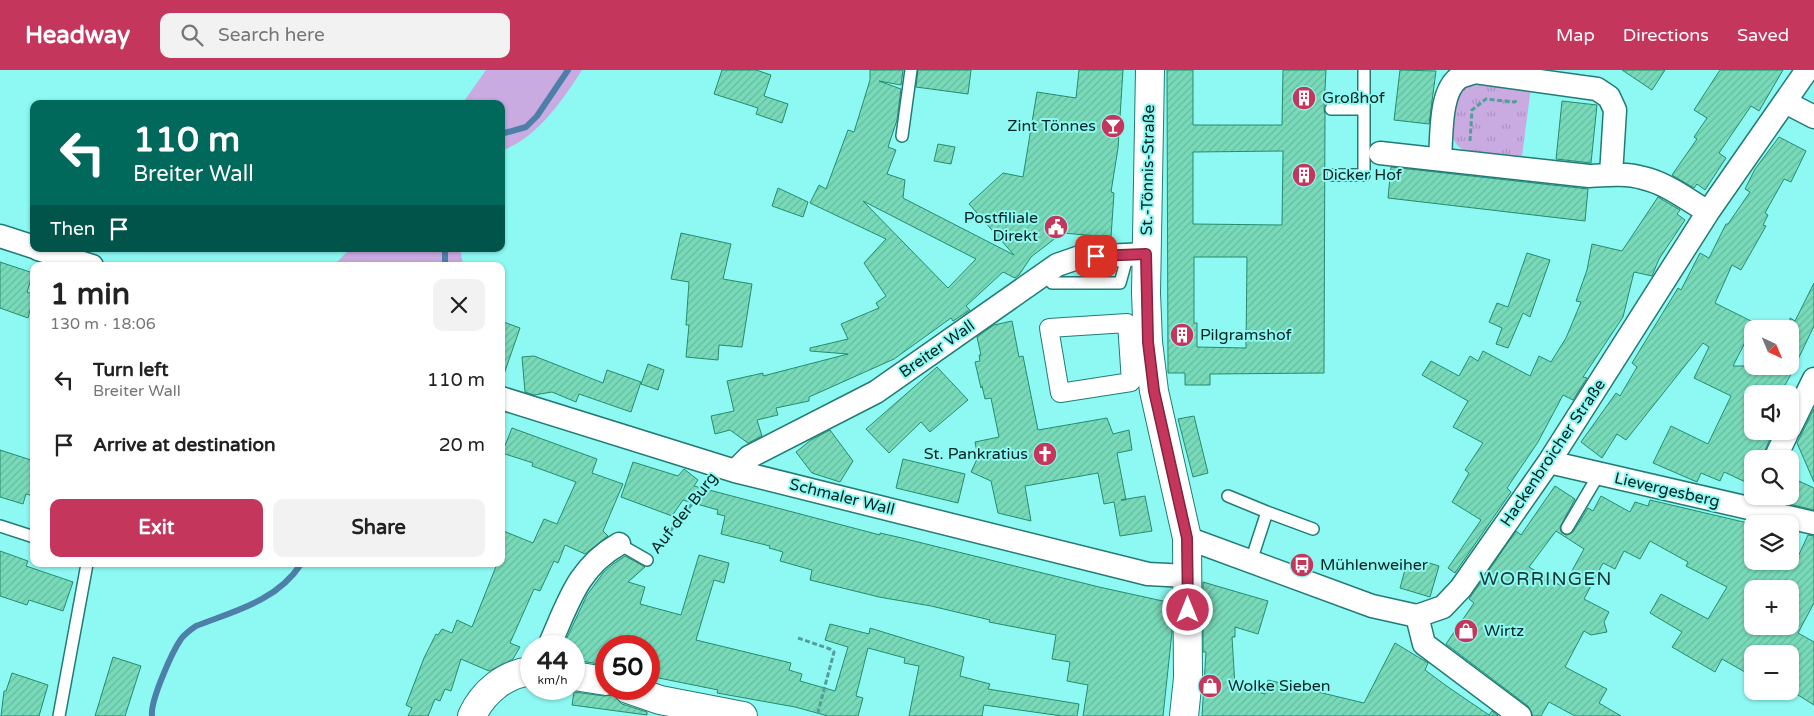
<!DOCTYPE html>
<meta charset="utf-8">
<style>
body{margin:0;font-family:"Varela Round",sans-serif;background:#f2f2f2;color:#222;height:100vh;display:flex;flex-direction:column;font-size:19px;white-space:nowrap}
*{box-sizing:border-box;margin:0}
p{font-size:16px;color:#767676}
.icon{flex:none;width:28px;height:28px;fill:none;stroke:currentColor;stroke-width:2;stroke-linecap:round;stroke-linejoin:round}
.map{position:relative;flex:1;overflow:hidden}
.sheet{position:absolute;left:30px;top:192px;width:475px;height:305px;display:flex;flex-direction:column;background:#fff;border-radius:10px;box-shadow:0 1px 4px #0004}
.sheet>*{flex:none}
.guide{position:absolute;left:30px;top:30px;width:475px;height:152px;border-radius:10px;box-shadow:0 1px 4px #0004;background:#00695c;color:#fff;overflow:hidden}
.needle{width:32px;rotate:136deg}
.buttons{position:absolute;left:1744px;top:250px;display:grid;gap:10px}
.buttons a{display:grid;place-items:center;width:55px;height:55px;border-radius:10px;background:#fff;box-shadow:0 1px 4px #0004;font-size:25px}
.speed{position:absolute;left:520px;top:565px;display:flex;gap:10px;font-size:25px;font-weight:700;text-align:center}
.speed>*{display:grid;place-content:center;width:65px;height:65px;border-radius:50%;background:#fff;box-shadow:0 1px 4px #0004;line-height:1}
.speed small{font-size:12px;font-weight:400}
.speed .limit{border:8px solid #d22;background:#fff;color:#111}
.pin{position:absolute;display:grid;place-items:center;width:42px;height:42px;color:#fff;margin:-21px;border-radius:10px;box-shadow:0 2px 8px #0006}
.me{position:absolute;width:55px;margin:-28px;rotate:0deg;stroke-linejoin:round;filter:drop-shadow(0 0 4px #0008)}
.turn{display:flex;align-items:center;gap:18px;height:105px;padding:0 20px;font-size:22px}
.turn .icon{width:65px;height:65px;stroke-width:2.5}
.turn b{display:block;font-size:35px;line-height:42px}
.then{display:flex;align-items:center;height:48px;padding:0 20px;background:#0003;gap:10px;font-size:19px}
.round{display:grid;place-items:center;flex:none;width:52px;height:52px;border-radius:10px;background:#f2f2f2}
.headline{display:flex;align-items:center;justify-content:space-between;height:85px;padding:0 20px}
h1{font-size:30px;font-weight:800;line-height:38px}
.action{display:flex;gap:10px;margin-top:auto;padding:10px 20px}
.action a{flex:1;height:58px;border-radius:10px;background:#c5365c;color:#fff;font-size:20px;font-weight:800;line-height:58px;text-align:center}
.action a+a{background:#f2f2f2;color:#222}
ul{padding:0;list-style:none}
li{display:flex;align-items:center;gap:15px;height:65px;padding:0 20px}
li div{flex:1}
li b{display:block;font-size:19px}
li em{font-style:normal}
header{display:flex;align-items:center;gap:30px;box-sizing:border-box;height:70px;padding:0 25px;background:#c5365c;color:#fff}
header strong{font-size:24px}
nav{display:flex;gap:28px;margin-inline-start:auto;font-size:18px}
.search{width:350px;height:45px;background:#f2f2f2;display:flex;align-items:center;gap:12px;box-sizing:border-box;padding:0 18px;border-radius:10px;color:#767676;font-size:19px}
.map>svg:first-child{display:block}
</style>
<header>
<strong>Headway</strong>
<div class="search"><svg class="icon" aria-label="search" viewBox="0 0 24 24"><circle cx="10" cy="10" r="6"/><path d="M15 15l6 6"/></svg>Search here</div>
<nav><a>Map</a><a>Directions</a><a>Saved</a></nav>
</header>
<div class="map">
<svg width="1814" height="646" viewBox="0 0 1814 646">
<defs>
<pattern id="park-tufts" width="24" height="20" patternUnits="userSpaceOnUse" patternTransform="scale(1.25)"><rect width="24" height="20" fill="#c9aae1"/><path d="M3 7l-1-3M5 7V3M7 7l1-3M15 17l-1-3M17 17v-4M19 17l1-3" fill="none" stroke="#ab92c1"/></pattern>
<pattern id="building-hatch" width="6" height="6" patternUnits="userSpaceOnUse" patternTransform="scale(1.25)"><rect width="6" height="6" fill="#78dab9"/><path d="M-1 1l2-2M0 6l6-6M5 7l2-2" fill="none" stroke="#66bb9f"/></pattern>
</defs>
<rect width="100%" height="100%" fill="#8df9f2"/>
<path fill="#c9aae1" d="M486,0H582C562,31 537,68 501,81V34H462Z
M350,179H460L463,194L462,196H333Z"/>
<path fill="url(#park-tufts)" d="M1475,11L1531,17L1522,86C1509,85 1475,85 1464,80C1447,73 1448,43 1455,28C1460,19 1467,15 1475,11Z"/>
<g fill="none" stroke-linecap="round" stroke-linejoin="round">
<path stroke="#4d7fa8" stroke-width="6" d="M501,64L526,57L537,46L568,0
M445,179V196
M152,646C150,631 172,582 181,569C185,564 190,560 196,556C234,541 277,531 301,494"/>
</g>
<path fill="url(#building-hatch)" stroke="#268b6f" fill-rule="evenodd" d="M722,0H756L771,5L764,26L788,34L782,53L756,44L758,38L714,24Z
M870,0H903L901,15L879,11L901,19L897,50L888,77L896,80L887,104L905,110L903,128L1014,185L969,134L1003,103L1023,107L1037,22L1076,28L1079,0H1123L1118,78L1111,122L1114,123L1111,167L1062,163L1031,187L1019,205L1015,208L1003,202L966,236L970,240L953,251L951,248L894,289L809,327V331L776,338L778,345L757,350L762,366L748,373L730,360L715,364L711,346L734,341L727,311L763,303V306L848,284L810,281V278L848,269L841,254L879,238L876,233L886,226L864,193L886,169L810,133L819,115L826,119L848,60L854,62L870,10ZM863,131L976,189L948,218Z
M918,0H971L968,24L916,17Z
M1167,0H1193V55H1282L1283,0H1326L1324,39L1325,44L1324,303L1210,304V315H1185V303H1168ZM1283,81L1282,155L1193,154V82ZM1194,187H1247L1246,278L1197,277V253H1194Z
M1400,0L1436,1L1429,54L1394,50Z
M1622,0H1665L1652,20Z
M1720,0H1783L1759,41L1751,36L1719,83L1726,88L1705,120L1697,114L1694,118L1672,105L1697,69L1694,67L1707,48L1694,40Z
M1562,31L1597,35L1591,93L1556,89Z
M1779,67L1806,81L1791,112L1784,109L1765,143L1768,145L1763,155L1766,156L1741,200L1732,195L1715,233L1755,253L1733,296H1790V248L1795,251L1814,213V256L1790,306L1780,324H1752V361H1773L1762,388L1752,384V415L1724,402L1720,411L1701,403L1697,412L1653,393L1671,356L1708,374L1731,326L1694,308L1709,277L1703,273L1626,370L1617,364L1602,388L1581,372L1616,323L1620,326L1637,297L1632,293L1678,218L1681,220L1700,183L1709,188L1726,154H1728L1750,122L1745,119L1755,99Z
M938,74L955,77L951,94L934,91Z
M1391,97L1588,119L1585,151L1388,128Z
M778,118L808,132L803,147L772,136Z
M1658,127L1680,140L1677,144L1685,150L1659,189L1652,206L1634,202L1623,247L1583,307L1587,308L1573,330L1563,325L1538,372L1507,418L1511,422L1455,503L1448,498L1481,450L1452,432L1469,403L1465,400L1483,373L1453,357L1468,331L1422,305L1431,291L1459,306L1470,286L1478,291L1483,281L1530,306L1539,286L1551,292L1566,268L1581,232L1576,231L1587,200L1592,174L1622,181Z
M681,163L731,174L723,209L752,214L742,277L719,275L718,290L686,287L689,255H686L689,212L671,209Z
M1527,183L1550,190L1530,247L1523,243L1508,278L1496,274L1502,258L1489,252L1497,233L1508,237Z
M0,192L33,203L27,222L34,225L28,248L0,238Z
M501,251L520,258L504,304H501Z
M1012,251L1019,287L1023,286L1038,360L1107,348L1113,364L1129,360L1132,380L1117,383L1126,430H1121L1145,426L1152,461L1120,466L1114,432L1104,434L1098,403L1025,416L1031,451L998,443L991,411L971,402L978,387L975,372L999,367L991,328L985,329L982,316L981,318L975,292L980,291L979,285H981L977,267L994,255Z
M534,286L603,313L607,300L641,312L631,342L579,324L576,332L552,322L534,325L525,322L522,287Z
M648,294L664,300L658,320L641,314Z
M937,297L968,330L930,362L921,352L889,383L866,359Z
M1814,339V412L1797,373Z
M1194,346L1208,403L1193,407L1178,349Z
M512,358L597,389L592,403L623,414L603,461L608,466L585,484L565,475L558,493L554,491L540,521L534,519L510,573L520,577L513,589L489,601L461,589L451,621L445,619L440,631L435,629L428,646H408L412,638L406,635L424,588L436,564L438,565L442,559L452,563L457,550L472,557L497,494H501V460L533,473L544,449L557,454L576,412L532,396L533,393L502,383Z
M830,360L853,391L840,412L812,403L796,382L811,370Z
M0,380L34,391V426L26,424L23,434L0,427Z
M903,389L965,404L958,433L896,418Z
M633,392L678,406L684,399L698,410L694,416L880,465V463L902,468L1099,517L1172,533V562L1163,646H1083L1088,615L1067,611L1070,592L1052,589L1056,565L989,552L990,550L931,536L879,527L810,510L812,500L780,491L783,482L769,478L770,476L721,464L725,446L717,444L718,440L683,430L672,446L621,427Z
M1790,407L1814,418V440L1756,426H1790Z
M1555,416L1575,429L1560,457L1561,462L1566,465L1573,462L1588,438L1593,441L1601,426L1630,442L1635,432L1648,436L1650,430L1752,454V491H1796L1808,465L1814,466V533L1798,563L1814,572V635L1790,620V584H1752V606L1722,589L1715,602L1672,577L1682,562L1650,543L1661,524L1708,549L1727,517L1686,496L1688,492L1650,471L1640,489L1624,481L1615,499L1603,493L1584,529L1609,542L1604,552L1607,562L1591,565L1584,561L1565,597L1607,619L1599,633L1621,646H1575L1549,632L1541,646H1533L1528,636L1446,574L1474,533L1469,529L1516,461L1521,465ZM1556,461L1584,479L1563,517L1529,497ZM1752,519H1790V556H1752Z
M0,481L28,491L26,496L73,512L63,541L29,530L27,535L0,526Z
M699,485L729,493L724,513L714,510L696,570L791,593L789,600L802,604L800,611L835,621L848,577L825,570L830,554L869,564L870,558L964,587L960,606L990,614L988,619L1079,634L1077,646H1062L984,635L982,646H909L919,596L904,593L905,588L868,578L856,626L863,628L858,646H828L795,637L717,623L718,620L649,606V576H606V595L574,590V576H563L587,525L603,503L613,494L625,486L645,497L628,512L645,517L640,534L681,545Z
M1423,491L1439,496L1430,527L1400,518L1406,496L1420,500Z
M1203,512L1268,531L1258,564L1235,557V567H1232L1235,616L1265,624L1268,610L1364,633L1395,573L1428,593L1425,600L1448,617L1489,645L1492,641L1498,646H1202L1206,582H1203Z
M113,587L141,596L125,646H95Z
M12,603L48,615L39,646H1L4,621H6Z
M574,622L604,626L613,625L622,634L647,642V645L572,635Z"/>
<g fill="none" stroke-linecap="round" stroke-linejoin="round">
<g stroke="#227b76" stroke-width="14">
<path id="service" d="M1331,39H1364
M902,66L911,0
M1333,105H1364V0
M1045,203L1052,213H1120L1128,184
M1228,426L1267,442
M0,456L34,467
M1567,458L1599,404
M619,474L647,490
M1251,491L1267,442L1313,459
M59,646L87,494"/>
</g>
<g stroke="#227b76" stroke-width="20">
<path id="pedestrian" d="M1127,253L1131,312L1060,323L1049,258Z"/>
</g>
<g stroke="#227b76" stroke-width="25">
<path id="minor" d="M1785,32L1814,47
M1380,83L1589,106C1607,105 1626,103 1643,108C1666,113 1688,130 1708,142
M1440,88C1442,66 1439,20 1460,7C1465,5 1470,4 1475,2L1597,19L1609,27L1615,40L1611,105
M0,166L34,177
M38,179L92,196
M501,328L735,401L1148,504L1187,506
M1790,358L1814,309
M1775,389L1788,361
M1549,392L1814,453
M735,401L749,387L876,322L1057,195L1080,187L1147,184
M1187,468L1372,536L1417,546L1443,537L1461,518L1549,392L1708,142L1807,0
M1417,546L1424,574L1520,646
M549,576C568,534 577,498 619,474"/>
</g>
<g stroke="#227b76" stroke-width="30">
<path id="secondary" d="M1150,0L1146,223L1148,272L1154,321L1187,468L1188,608L1184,646
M574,606L606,611
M628,619L660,630L743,646
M472,646C483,622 505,604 531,601"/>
</g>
<path stroke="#529f9a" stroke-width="3" stroke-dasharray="5 2.5" stroke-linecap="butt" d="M1470,71L1472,40L1486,29L1515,32L1517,30
M656,479L707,415
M798,568L830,579L834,582L817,646"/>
<use href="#service" stroke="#fff" stroke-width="11"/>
<use href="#pedestrian" stroke="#fff" stroke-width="18"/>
<use href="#minor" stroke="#fff" stroke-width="22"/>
<use href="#secondary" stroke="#fff" stroke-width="28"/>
</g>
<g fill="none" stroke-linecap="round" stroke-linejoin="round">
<g stroke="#80233c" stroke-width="12">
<path id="route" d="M1096,186L1146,184L1148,272L1154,321L1187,468L1188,540"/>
</g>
<use href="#route" stroke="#c5365c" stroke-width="9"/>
</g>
<defs>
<g id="building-disc" transform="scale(1.25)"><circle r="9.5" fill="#c5365c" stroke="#8df9f2"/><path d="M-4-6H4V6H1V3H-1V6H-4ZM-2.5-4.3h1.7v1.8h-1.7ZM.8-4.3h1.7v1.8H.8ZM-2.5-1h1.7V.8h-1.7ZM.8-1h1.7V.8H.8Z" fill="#fff"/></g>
<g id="bar-disc" transform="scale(1.25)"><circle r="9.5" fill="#c5365c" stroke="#8df9f2"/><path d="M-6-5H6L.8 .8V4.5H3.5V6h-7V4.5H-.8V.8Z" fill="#fff"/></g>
<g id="civic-disc" transform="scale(1.25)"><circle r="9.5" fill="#c5365c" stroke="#8df9f2"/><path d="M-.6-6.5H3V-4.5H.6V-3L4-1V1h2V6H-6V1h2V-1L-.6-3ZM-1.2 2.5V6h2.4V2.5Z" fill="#fff"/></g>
<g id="church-disc" transform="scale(1.25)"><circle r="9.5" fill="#c5365c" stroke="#8df9f2"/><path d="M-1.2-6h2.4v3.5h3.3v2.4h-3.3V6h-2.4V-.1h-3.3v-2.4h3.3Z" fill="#fff"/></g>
<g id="bus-disc" transform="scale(1.25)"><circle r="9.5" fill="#c5365c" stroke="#8df9f2"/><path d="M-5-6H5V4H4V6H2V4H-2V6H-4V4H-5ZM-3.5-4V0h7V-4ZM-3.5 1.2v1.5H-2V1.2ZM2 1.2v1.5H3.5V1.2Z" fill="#fff"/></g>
<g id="shop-disc" transform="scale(1.25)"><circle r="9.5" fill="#c5365c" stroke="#8df9f2"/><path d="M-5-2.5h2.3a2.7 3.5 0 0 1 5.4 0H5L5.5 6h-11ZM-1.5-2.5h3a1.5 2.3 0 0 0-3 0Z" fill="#fff"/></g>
</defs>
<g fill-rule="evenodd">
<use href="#building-disc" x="1304" y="28"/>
<use href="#bar-disc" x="1113" y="56"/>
<use href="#building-disc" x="1304" y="105"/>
<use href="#civic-disc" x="1056" y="157"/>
<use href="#building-disc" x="1182" y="265"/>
<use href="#church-disc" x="1045" y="384"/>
<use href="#bus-disc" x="1302" y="495"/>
<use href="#shop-disc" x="1466" y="561"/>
<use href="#shop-disc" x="1210" y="616"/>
</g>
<g text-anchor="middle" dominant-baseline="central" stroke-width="4" stroke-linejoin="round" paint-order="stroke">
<g font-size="16" fill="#002322" stroke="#8df9f2" text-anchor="start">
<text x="1322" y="28">Großhof</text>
<text x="1096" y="56" text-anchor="end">Zint Tönnes</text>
<text x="1322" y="105">Dicker Hof</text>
<text x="1038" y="148" text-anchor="end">Postfiliale<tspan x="1038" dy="18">Direkt</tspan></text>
<text x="1200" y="265">Pilgramshof</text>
<text x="1028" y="384" text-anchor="end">St. Pankratius</text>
<text x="1320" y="495">Mühlenweiher</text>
<text x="1484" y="561">Wirtz</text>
<text x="1228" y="616">Wolke Sieben</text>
</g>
<g font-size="16" fill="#002322" stroke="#8df9f2">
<text transform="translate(1148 100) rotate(-89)">St.-Tönnis-Straße</text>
<text transform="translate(937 279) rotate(-35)">Breiter Wall</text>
<text transform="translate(1553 383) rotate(-56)">Hackenbroicher Straße</text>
<text transform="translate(1667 420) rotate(13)">Lievergesberg</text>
<text transform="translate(842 427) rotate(14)">Schmaler Wall</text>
<text transform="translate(684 443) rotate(-52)">Auf der Burg</text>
</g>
<g font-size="19" letter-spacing="1" fill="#153836" stroke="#8df9f2">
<text x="1546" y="509">WORRINGEN</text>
</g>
</g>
</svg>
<div class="buttons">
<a><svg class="needle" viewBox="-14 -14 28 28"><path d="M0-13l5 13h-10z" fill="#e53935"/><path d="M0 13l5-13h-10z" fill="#767676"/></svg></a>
<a><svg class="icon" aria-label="sound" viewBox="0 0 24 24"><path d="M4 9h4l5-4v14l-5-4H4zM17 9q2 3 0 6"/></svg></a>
<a><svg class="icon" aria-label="search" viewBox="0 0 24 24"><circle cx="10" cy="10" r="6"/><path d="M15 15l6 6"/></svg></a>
<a><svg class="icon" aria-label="layers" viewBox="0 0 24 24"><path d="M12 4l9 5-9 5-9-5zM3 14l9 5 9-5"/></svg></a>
<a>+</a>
<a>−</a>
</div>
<div class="speed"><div>44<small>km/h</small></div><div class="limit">50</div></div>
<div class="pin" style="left:1096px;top:186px;background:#d93025"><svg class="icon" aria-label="arrive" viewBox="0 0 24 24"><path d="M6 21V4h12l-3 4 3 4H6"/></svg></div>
<svg class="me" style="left:1188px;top:540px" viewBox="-20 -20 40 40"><circle r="17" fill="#c5365c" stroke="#fff" stroke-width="3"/><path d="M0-11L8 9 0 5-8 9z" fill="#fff"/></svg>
<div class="guide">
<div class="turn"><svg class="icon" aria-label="left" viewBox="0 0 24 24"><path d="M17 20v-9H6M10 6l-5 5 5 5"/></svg><div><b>110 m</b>Breiter Wall</div></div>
<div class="then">Then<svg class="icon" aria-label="arrive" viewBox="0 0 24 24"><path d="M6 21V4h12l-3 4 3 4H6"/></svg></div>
</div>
<section class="sheet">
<div class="headline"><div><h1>1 min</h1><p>130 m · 18:06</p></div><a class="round"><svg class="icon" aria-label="close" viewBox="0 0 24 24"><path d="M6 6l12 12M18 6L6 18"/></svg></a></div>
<ul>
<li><svg class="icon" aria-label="left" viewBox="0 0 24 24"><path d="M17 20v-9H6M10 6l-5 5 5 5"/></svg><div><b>Turn left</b><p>Breiter Wall</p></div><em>110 m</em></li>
<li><svg class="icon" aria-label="arrive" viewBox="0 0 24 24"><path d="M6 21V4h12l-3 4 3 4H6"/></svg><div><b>Arrive at destination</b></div><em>20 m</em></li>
</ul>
<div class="action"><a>Exit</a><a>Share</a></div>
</section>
</div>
